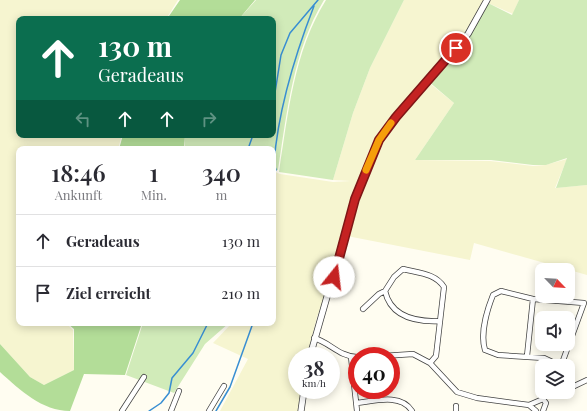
<!DOCTYPE html>
<html lang="de">
<style>
body{margin:0;font-family:"Playfair Display",serif;background:#f7f7f7;color:#2b2b33;height:100vh;display:flex;flex-direction:column;font-size:15px;white-space:nowrap}
*{box-sizing:border-box;margin:0}
p{font-size:13px;color:#7c7c81}
.icon{flex:none;width:22px;height:22px;fill:none;stroke:currentColor;stroke-width:2;stroke-linecap:round;stroke-linejoin:round}
.map{position:relative;flex:1;overflow:hidden}
.side{position:absolute;left:16px;top:146px;width:260px;height:180px;display:flex;flex-direction:column;background:#fff;border-radius:8px;box-shadow:0 2px 10px #0003}
.side>*{flex:none}
.top-card{position:absolute;left:16px;top:16px;width:260px;height:122px;border-radius:8px;box-shadow:0 2px 10px #0003;background:#0b6e4f;color:#fff;overflow:hidden}
.needle{width:26px;rotate:115deg}
.tools{position:absolute;left:535px;top:263px;display:grid;gap:8px}
.tools a{display:grid;place-items:center;width:40px;height:40px;border-radius:8px;background:#fff;box-shadow:0 2px 10px #0003;font-size:20px}
.speed{position:absolute;left:288px;top:347px;display:flex;gap:8px;font-size:20px;font-weight:700;text-align:center}
.speed>*{display:grid;place-content:center;width:52px;height:52px;border-radius:50%;background:#fff;box-shadow:0 2px 10px #0003;line-height:1}
.speed small{font-size:10px;font-weight:400}
.speed .limit{border:6px solid #d22;background:#fff;color:#111}
.pin{position:absolute;display:grid;place-items:center;width:34px;height:34px;color:#fff;margin:-17px;border:2px solid #fff;border-radius:50%;box-shadow:0 1px 4px #0007}
.me{position:absolute;width:44px;margin:-22px;rotate:16deg;stroke-linejoin:round;filter:drop-shadow(0 0 3px #0008)}
.turn{display:flex;align-items:center;gap:14px;height:84px;padding:0 16px;font-size:18px}
.turn .icon{width:52px;height:52px;stroke-width:2.5}
.turn b{display:block;font-size:28px;line-height:34px}
.lanes{display:flex;align-items:center;height:38px;padding:0 16px;background:#0003;justify-content:center;gap:20px;direction:ltr}
.lanes .off{opacity:.35}
.eta{display:flex;justify-content:space-evenly;align-items:center;height:68px;text-align:center}
.eta b{font-size:24px;font-weight:600;line-height:28px}
ul{padding:0;list-style:none}
li{display:flex;align-items:center;gap:12px;height:52px;padding:0 16px;border-top:1px solid #e1e1e2}
li div{flex:1}
li b{display:block;font-size:15px}
li em{font-style:normal}
.map>svg:first-child{display:block}
</style>
<div class="map">
<svg width="587" height="411" viewBox="0 0 587 411">
<rect width="100%" height="100%" fill="#fffdf1"/>
<path fill="#f6f5d0" d="M0,0H178L166,19H19V135H122L118,149H19V323H66L73,330L74,370L44,385L30,377L0,344Z
M404,0H486L470,28L426,80L370,157L332,277L317,317L307,356H297V390H302L299,411H220L248,359L213,343L232,323H273V171L280,174L333,182L351,181L333,180L353,113L370,68Z
M489,0H519L513,14L488,3Z
M428,82L454,103L415,160L490,161L533,166L545,165L567,159L555,188L587,185V275L474,243L470,260L347,236L354,207L383,136Z"/>
<path fill="#d1ebb9" d="M256,0H324C293,51 287,112 278,170H273V149H185V135H273V19H239Z
M326,0H404L370,68L353,113L333,180L279,172C288,114 294,51 326,0Z
M519,0H587V185L556,188L567,158L546,165H533L491,160H415L454,103L428,81L463,43L488,3L512,15Z
M143,323H229L205,344L174,393L126,375Z"/>
<path fill="#b3dd98" d="M180,0H255L239,19H167Z
M123,135H185L184,149H119Z
M67,323H142L125,375L84,374L70,411C42,411 20,390 0,372V344L30,377L44,385L74,370V329Z"/>
<g fill="none" stroke-linecap="round" stroke-linejoin="round">
<path stroke="#388ed2" stroke-width="1.5" d="M273,105L281,55L290,33L318,0
M248,149L253,135
M276,170L274,163C278,111 295,55 314,6
M273,200L275,174
M149,411L161,403L169,393L172,378L193,353L208,323
M216,411L230,387L253,323"/>
<g stroke="#424242" stroke-width="6">
<path id="minor" d="M363,309L379,294L385,291
M314,338C329,342 340,357 357,357
M383,356L413,354L430,363L457,392L477,398L529,405L536,411
M527,356L533,299
M351,357L357,411
M430,363L436,356L444,287C435,273 418,273 403,269L394,277L385,291C391,318 417,322 440,321
M561,366L544,358L498,355L485,350C480,334 487,310 493,295L501,291L533,299L584,303L561,366
M568,389L587,380
M543,399L546,403L543,411
M357,403C374,401 401,393 412,411
M529,405L543,399L548,392
M456,406V411
M122,411L144,377
M171,411L179,391
M209,411L224,386"/>
</g>
<g stroke="#424242" stroke-width="7">
<path id="tertiary" d="M310,356L355,199L379,140L396,117L468,34L487,0
M301,411L304,390"/>
</g>
<use href="#minor" stroke="#fff" stroke-width="4.5"/>
<use href="#tertiary" stroke="#fff" stroke-width="5.5"/>
</g>
<g fill="none" stroke-linecap="round" stroke-linejoin="round">
<g stroke="#7f1616" stroke-width="10">
<path id="route" d="M334,277L355,199L379,140L396,117L456,48"/>
</g>
<use href="#route" stroke="#c42222" stroke-width="7"/>
<path stroke="#f59e0b" stroke-width="7" d="M366,170L379,140L391,123"/>
</g>
</svg>
<div class="tools">
<a><svg class="needle" viewBox="-14 -14 28 28"><path d="M0-13l5 13h-10z" fill="#e53935"/><path d="M0 13l5-13h-10z" fill="#7c7c81"/></svg></a>
<a><svg class="icon" aria-label="sound" viewBox="0 0 24 24"><path d="M4 9h4l5-4v14l-5-4H4zM17 9q2 3 0 6"/></svg></a>
<a><svg class="icon" aria-label="layers" viewBox="0 0 24 24"><path d="M12 4l9 5-9 5-9-5zM3 14l9 5 9-5"/></svg></a>
</div>
<div class="speed"><div>38<small>km/h</small></div><div class="limit">40</div></div>
<div class="pin" style="left:456px;top:48px;background:#d93025"><svg class="icon" aria-label="arrive" viewBox="0 0 24 24"><path d="M6 21V4h12l-3 4 3 4H6"/></svg></div>
<svg class="me" style="left:334px;top:277px" viewBox="-20 -20 40 40"><circle r="19" fill="#fff"/><path d="M0-13L10 11 0 6-10 11z" fill="#c42222"/></svg>
<div class="top-card">
<div class="turn"><svg class="icon" aria-label="ahead" viewBox="0 0 24 24"><path d="M12 20V5M6 11l6-6 6 6"/></svg><div><b>130 m</b>Geradeaus</div></div>
<div class="lanes"><svg class="icon off" aria-label="left" viewBox="0 0 24 24"><path d="M17 20v-9H6M10 6l-5 5 5 5"/></svg><svg class="icon" aria-label="ahead" viewBox="0 0 24 24"><path d="M12 20V5M6 11l6-6 6 6"/></svg><svg class="icon" aria-label="ahead" viewBox="0 0 24 24"><path d="M12 20V5M6 11l6-6 6 6"/></svg><svg class="icon off" aria-label="right" viewBox="0 0 24 24"><path d="M7 20v-9h11M14 6l5 5-5 5"/></svg></div>
</div>
<section class="side">
<div class="eta">
<div><b>18:46</b><p>Ankunft</p></div>
<div><b>1</b><p>Min.</p></div>
<div><b>340</b><p>m</p></div>
</div>
<ul>
<li><svg class="icon" aria-label="ahead" viewBox="0 0 24 24"><path d="M12 20V5M6 11l6-6 6 6"/></svg><div><b>Geradeaus</b></div><em>130 m</em></li>
<li><svg class="icon" aria-label="arrive" viewBox="0 0 24 24"><path d="M6 21V4h12l-3 4 3 4H6"/></svg><div><b>Ziel erreicht</b></div><em>210 m</em></li>
</ul>
</section>
</div>
